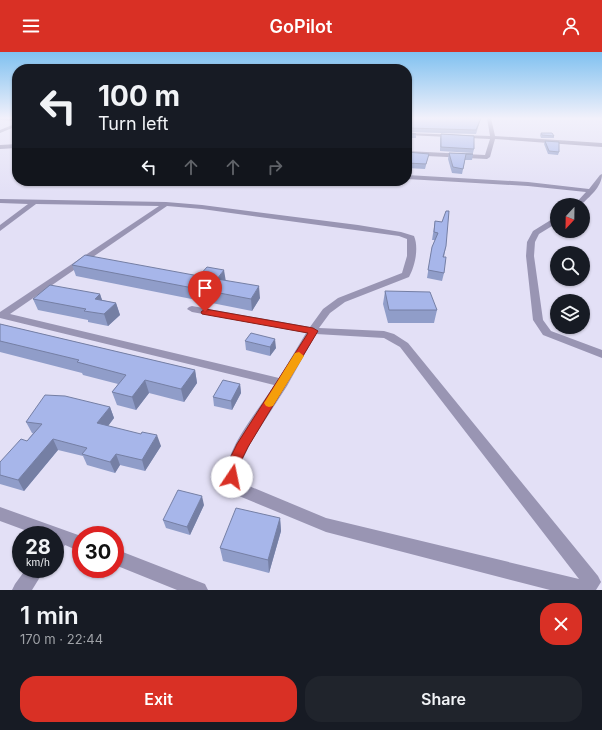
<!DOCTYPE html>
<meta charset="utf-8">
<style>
body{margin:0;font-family:Inter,sans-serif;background:#20242c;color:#f1f3f6;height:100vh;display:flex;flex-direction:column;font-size:15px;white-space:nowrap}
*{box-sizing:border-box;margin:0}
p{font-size:13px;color:#9ea1a6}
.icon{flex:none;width:22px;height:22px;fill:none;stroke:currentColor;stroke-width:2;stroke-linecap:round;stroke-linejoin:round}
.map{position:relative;height:538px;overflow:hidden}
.panel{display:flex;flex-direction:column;background:#171b24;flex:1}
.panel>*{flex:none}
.banner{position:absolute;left:12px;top:12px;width:400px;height:122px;border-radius:16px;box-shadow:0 1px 3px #0004;background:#171b24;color:#f1f3f6;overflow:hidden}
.needle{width:26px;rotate:202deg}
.buttons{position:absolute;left:550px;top:146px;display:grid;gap:8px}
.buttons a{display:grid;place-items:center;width:40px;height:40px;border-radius:50%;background:#171b24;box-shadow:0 1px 3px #0004;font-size:20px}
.speed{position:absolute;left:12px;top:474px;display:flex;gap:8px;font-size:20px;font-weight:700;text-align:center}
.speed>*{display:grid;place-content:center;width:52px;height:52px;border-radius:50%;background:#171b24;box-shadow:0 1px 3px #0004;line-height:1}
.speed small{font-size:10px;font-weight:400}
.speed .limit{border:6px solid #d22;background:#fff;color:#111}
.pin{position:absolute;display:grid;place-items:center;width:34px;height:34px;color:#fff;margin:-41px -17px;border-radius:50% 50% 50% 0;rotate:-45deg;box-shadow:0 0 4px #0007}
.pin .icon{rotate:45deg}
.me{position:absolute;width:44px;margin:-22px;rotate:11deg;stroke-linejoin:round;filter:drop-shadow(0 0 3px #0008)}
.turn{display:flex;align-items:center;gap:14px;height:84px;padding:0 20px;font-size:18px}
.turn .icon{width:52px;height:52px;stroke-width:2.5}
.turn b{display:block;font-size:28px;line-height:34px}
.lanes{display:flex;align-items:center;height:38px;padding:0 20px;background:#0003;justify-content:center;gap:20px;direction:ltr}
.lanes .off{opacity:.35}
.round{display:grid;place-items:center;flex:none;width:42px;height:42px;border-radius:16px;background:#20242c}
.overview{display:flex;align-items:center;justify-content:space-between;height:68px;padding:0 20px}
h1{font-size:24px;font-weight:600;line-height:30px}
.button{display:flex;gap:8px;margin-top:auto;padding:8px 20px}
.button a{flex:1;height:46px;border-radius:16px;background:#d93025;color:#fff;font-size:16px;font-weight:600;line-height:46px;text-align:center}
.button a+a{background:#20242c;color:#f1f3f6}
header{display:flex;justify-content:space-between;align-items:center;height:52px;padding:0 20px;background:#d93025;color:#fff;font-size:18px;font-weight:600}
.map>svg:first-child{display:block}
</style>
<header><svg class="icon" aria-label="menu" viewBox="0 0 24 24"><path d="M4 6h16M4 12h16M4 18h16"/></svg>GoPilot<svg class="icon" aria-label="person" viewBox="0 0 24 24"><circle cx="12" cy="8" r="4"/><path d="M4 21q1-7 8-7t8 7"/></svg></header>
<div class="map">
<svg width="602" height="538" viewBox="0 0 602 538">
<rect width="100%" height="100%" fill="#e3e0f6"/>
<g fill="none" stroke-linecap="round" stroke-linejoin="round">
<path fill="#9995b3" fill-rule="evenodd" d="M0,66L17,67V69L0,68Z
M487,66H491L495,84L602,91V95L495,87L490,105L487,107L407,103V99L485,103L490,87L407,83V81L490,84Z
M17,71V74L0,81V78Z
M17,92V96L0,97V93Z
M602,122C602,135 589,145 581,153H574L586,140L528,134L407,127V123L528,130L589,137L600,123Z
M0,147L166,150L202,153L358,173L401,180L414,184C419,196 415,214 409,225L345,250L330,261L319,276L384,279L394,282L408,291L598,524L601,530L596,538H550L326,480L239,444L226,425C227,392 258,360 274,333L0,266V260L159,154L36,152L0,179V173L28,152L0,151ZM167,154L202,157L399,184L407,187V204L402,221L338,246L323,257L310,275L192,254L189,255L187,257L192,260L306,281L279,326L10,262ZM316,282L384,286L400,295L579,527L326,466L249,434L240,423L242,409L251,390L287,334Z
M554,166H557V171L539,182L535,190L534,204L543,268L551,279L602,298V306L543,283L533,268L526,204L527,190L533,179Z
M0,455L81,484V500L65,493L61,499L55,501V483H38L0,469Z
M115,497L205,532L208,538H177L115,513Z
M26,517H45L32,538H12L15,532Z"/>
</g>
<path fill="#909dc9" d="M407,66H481L476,82L407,80Z
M407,80L416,82V86H407Z
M541,81L554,84V86H541L540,83Z
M441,82L474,97L473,101L440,99V86Z
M545,89L559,100L558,103L548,102L544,92Z
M407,100L429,102L425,117L407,116Z
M449,101L473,102L472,108H465L462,122L452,121L448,107Z
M435,169L446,194L444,205V221L442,229L427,226L432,195L435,188H432Z
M72,213L226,228L260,246L252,259L76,224Z
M385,239L437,258L434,271H388L383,252Z
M100,242L102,248L116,251L120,263L108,274L88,270V268L38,258L33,247Z
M0,272L195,318L197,331L184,350L149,341L136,358L117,353L112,340L118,332L83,323L82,321L0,300Z
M245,289L276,296L270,304L246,298Z
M240,332L241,341L232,358L214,354L213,345Z
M110,355L114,366L108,374L161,394L145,419L120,413L115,421L87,413L83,404L58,398L24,439L0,432V410L27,389L33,381H32L26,370Z
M204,453L190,483L166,476L163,468Z
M280,466L281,479L269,521L223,509L220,496Z"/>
<path fill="#757fa4" d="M224,218L226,230L217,227Z
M259,234L260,246L252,259L251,247Z
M100,242L104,254L95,247Z
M116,251L120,263L108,274L104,262Z
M275,287L276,296L270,304V295Z
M195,318L197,331L184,350L181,337Z
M145,328L149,341L136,358L132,345Z
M240,332L241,341L232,358L231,349Z
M110,355L114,366L102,382L97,371Z
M157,383L161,394L145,419L142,408Z
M53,387L58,398L24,439L18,428Z
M116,402L120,413L115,421L110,410Z
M202,444L204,453L190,483L187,475Z
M280,466L281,479L269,521L268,508Z"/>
<path fill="#a7b6ea" stroke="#757fa4" d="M407,66H481L476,78L408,76L407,78Z
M407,80L416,82H407Z
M541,81H552L554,84L542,83Z
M441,82L474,84V97L441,95Z
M545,89L559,90V100L549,99Z
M407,100L429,102L426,112L407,111Z
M449,101L473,102H466L463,117L453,115Z
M446,159H449L446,194L443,205H446L444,221L428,218L432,195L438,181L434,180L435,169L442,170Z
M85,203L199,224L207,215L224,218L217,227L259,234L251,247L72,213Z
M50,233L100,242L95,247L116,251L104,262L84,259L86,257L33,247Z
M385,239L430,240L437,258H389Z
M0,272L195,318L181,337L145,328L132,345L112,340L126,323L77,310L79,308L0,289Z
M251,281L275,287L270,295L245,289Z
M223,328L240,332L231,349L213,345Z
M45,343L65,344L110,355L97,371L141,382L142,380L157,383L142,408L116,402L110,410L82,402L87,396L53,387L18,428L0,423V410L21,387L27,389L42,372L26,370Z
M178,438L202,444L187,475L163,468Z
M236,456L280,466L268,508L220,496Z"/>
<linearGradient id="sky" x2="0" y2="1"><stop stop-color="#80c1f0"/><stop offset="0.47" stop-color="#f2f1fb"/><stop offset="1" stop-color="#f2f1fb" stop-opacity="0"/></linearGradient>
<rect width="602" height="141" fill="url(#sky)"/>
<path fill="#d93025" stroke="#8d1f18" d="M205,257L313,276L318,279L248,395L241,409L237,429L232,431L228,429C222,418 232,403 237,392L308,281L202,262L201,260Z"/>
<path fill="#f59e0b" d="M299,300L304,304L273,354L269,355L266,354L264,351L266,348L295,301Z"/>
</svg>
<div class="buttons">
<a><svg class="needle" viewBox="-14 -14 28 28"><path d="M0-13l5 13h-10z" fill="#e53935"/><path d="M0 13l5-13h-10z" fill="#9ea1a6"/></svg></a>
<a><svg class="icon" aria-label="search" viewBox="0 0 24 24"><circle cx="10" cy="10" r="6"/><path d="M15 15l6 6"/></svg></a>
<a><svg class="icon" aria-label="layers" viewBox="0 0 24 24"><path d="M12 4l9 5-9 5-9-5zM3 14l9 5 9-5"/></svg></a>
</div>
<div class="speed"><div>28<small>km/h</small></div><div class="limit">30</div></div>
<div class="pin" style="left:205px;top:260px;background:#d93025"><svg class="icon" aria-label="arrive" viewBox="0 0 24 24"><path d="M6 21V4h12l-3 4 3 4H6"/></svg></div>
<svg class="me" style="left:232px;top:425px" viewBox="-20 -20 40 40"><circle r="19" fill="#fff"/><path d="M0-13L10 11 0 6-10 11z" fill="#d93025"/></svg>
<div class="banner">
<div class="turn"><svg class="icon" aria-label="left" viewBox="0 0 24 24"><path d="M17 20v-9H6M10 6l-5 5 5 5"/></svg><div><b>100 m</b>Turn left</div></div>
<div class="lanes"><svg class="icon" aria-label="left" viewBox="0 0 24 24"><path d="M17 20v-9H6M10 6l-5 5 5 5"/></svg><svg class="icon off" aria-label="ahead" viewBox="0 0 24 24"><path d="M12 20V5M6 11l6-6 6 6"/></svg><svg class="icon off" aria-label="ahead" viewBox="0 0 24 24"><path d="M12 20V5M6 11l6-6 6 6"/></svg><svg class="icon off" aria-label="right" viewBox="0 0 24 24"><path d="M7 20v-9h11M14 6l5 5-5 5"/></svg></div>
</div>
</div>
<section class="panel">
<div class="overview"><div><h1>1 min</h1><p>170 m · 22:44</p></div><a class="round" style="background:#d93025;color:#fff"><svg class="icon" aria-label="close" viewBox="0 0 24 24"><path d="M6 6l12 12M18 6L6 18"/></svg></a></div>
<div class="button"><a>Exit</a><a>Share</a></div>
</section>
